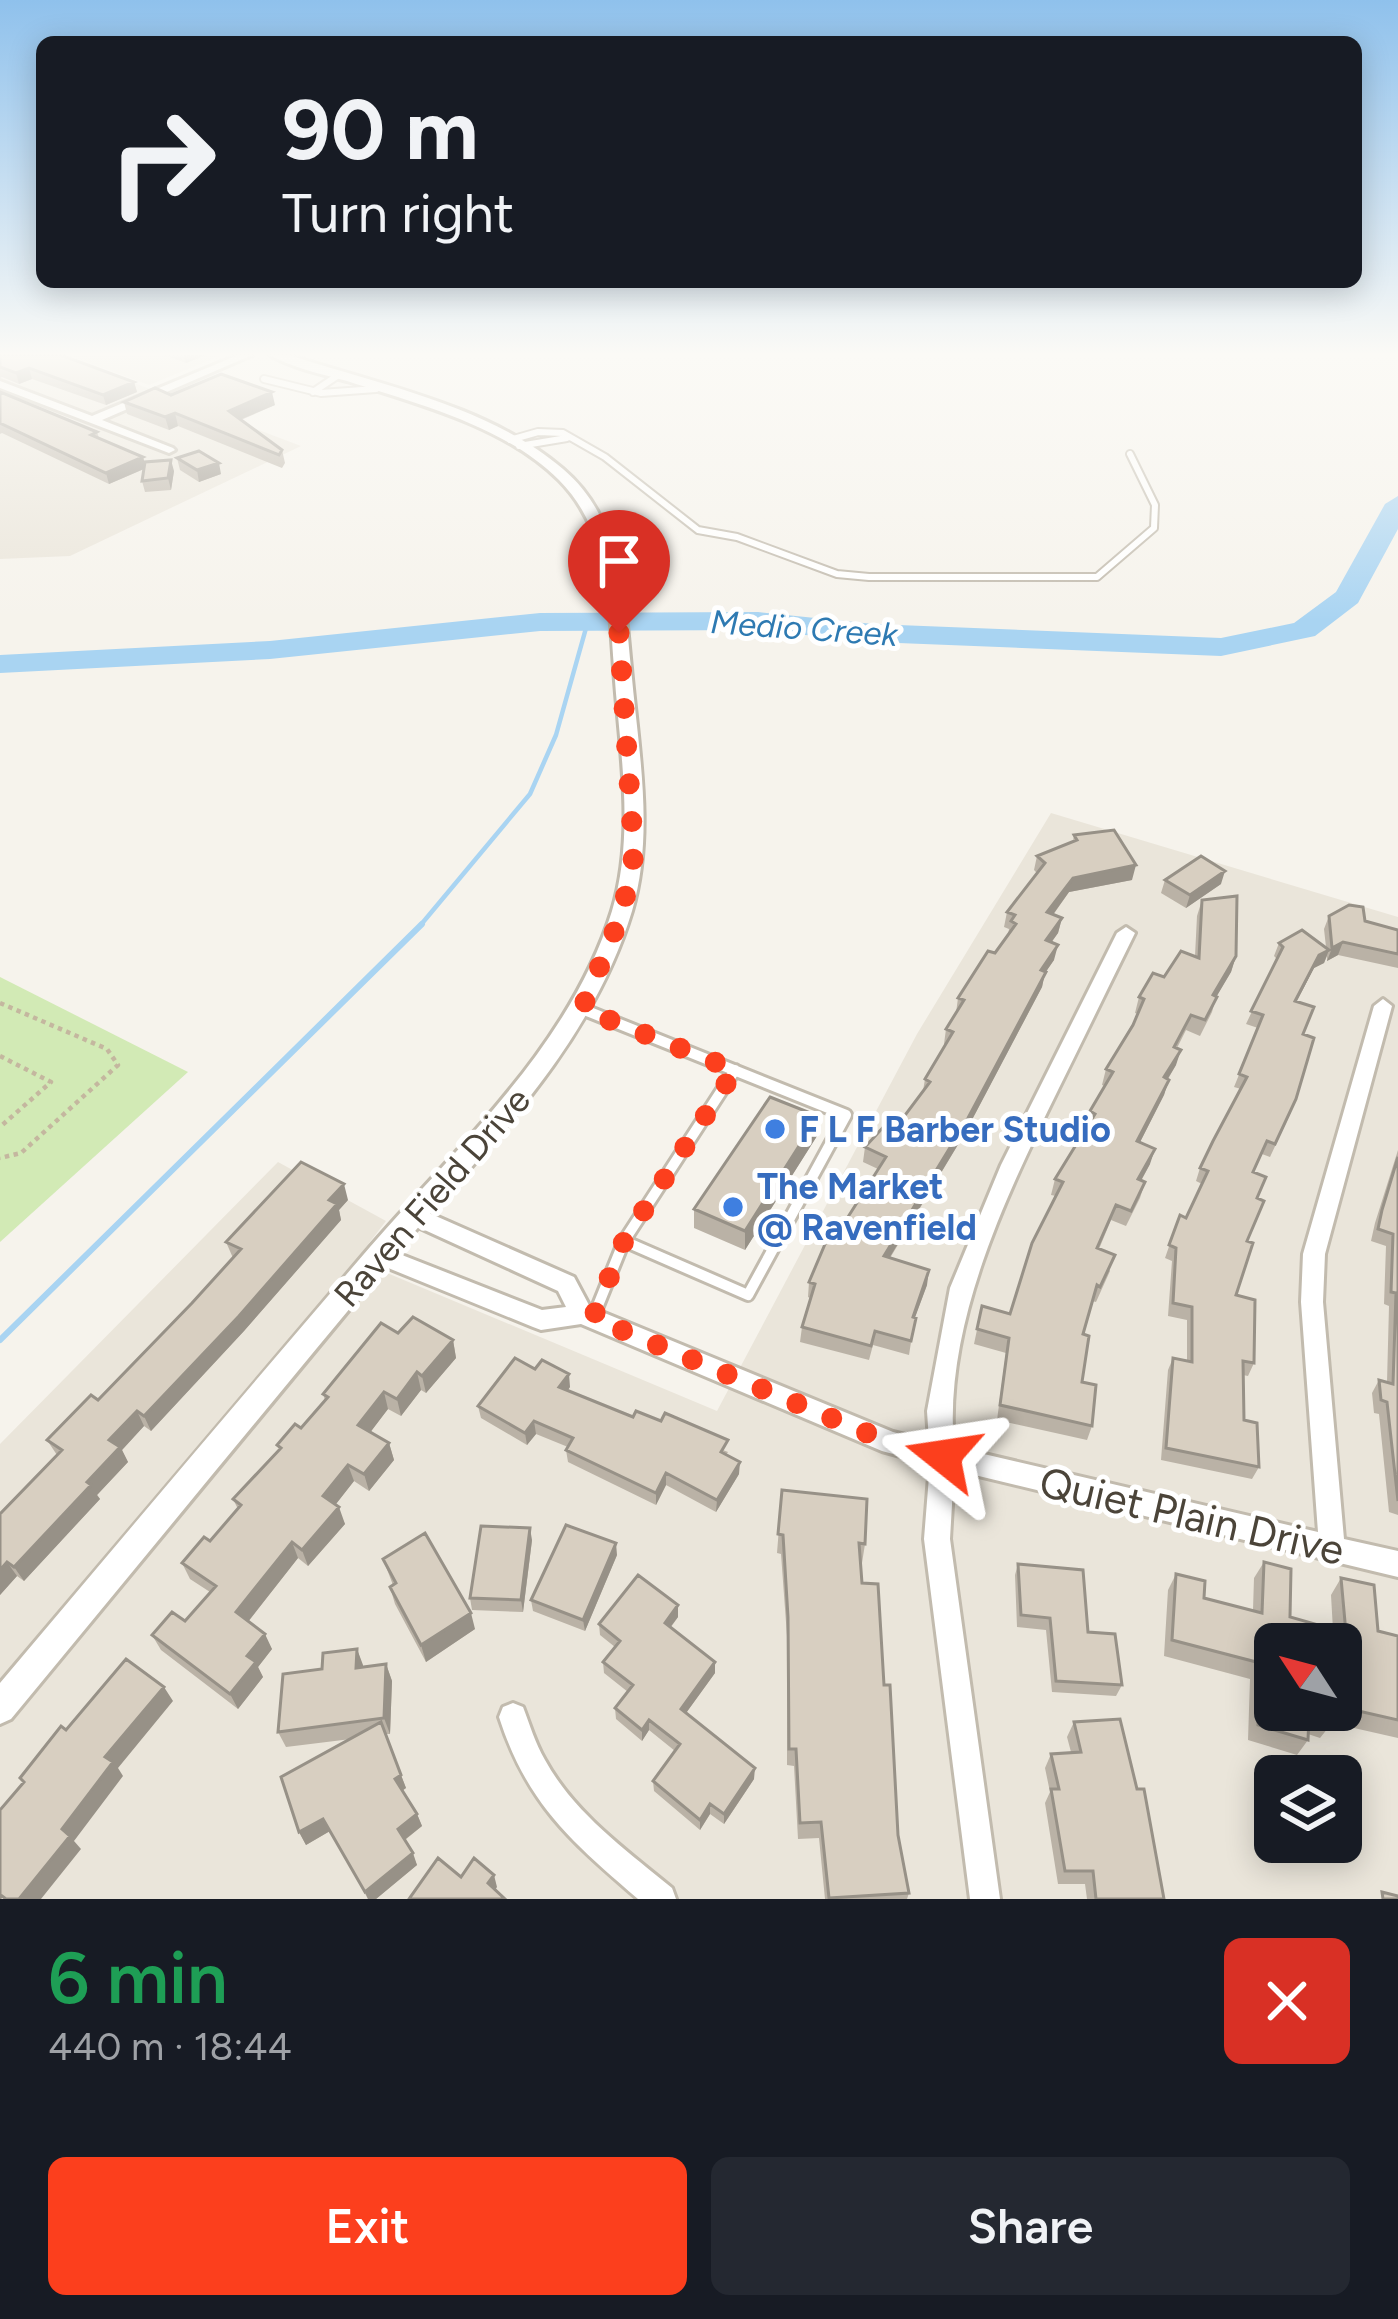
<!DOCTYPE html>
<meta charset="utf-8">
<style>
body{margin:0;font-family:Figtree,sans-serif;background:#242831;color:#f1f3f6;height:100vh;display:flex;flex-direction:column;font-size:45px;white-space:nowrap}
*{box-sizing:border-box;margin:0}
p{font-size:39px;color:#9ea1a6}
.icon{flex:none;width:66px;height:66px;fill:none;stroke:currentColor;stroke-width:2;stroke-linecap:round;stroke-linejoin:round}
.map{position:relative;height:1899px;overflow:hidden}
.drawer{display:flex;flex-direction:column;background:#171b24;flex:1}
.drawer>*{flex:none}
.guide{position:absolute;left:36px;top:36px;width:1326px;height:252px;border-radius:18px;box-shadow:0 6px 30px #0003;background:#171b24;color:#f1f3f6;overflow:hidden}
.needle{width:78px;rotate:306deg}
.controls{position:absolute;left:1254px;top:1623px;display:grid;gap:24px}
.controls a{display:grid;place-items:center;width:108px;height:108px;border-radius:18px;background:#171b24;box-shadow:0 6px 30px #0003;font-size:60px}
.pin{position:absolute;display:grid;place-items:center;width:102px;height:102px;color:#fff;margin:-123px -51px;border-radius:50% 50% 50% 0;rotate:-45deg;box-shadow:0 0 12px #0007}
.pin .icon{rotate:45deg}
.me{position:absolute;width:132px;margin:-66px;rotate:285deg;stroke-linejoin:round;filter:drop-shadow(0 0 9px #0008)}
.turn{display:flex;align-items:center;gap:42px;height:252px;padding:0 48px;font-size:54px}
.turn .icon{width:156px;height:156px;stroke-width:2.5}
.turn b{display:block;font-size:84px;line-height:102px}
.round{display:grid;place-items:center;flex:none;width:126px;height:126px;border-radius:18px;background:#242831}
.headline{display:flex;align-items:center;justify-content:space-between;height:204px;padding:0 48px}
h1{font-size:72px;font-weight:600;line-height:90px;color:#1e9e55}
.primary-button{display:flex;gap:24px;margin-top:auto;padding:24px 48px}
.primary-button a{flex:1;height:138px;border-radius:18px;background:#fc3f1d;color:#fff;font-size:48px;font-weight:600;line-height:138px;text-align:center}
.primary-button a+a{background:#242831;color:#f1f3f6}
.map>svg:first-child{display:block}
</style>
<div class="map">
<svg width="1398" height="1899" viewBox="0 0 1398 1899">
<rect width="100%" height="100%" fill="#f6f3ec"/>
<path fill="#eae5da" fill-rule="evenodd" d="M0,355H60L301,446L70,556L0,559Z
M68,355H222L149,385Z
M1051,813L1398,917V1899H0V1444L278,1162L386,1221L356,1260L717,1411L917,1034ZM1275,1644H1341V1710H1275ZM1275,1776H1341V1842H1275Z"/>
<path fill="#d2eab5" d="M0,977L188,1072L0,1242Z"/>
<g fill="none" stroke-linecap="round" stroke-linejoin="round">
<path stroke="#a9d4f2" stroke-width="4.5" d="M419,927L530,794L556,735L588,621"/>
<path stroke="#a9d4f2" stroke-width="6" d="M0,1340L422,924"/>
<path fill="#a9d4f2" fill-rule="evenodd" d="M1398,496V529L1358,603L1315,636L1221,656L873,642L758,630L540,631L270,659L0,673V655L270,641L540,613L758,612L873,624L1221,638L1294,623L1336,592L1385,504Z"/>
<g stroke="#c2bbae" stroke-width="10">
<path id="service-far1" d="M264,379L321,393L376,389
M313,392L337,376
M510,440L538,432L563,433L605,457L698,530L737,537L837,574L869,577H1097L1154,528L1155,505L1130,454
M519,446L567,438"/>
</g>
<g stroke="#c2bbae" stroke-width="16">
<path id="service" d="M582,1009L846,1115L748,1295L624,1241L593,1318
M624,1241L735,1070"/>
</g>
<g stroke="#c2bbae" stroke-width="6">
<path id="minor" d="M238,355H252L102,420L173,448L175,450L169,453L0,388V381L92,416Z
M1126,927L1135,933C1109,985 1084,1038 1058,1090C1006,1196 943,1326 954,1447L1318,1532L1301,1302L1303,1254L1374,1006L1383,999L1392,1006L1325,1254L1323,1302L1344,1539L1398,1551V1577L954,1470L950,1539L1000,1899H970L924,1539L930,1464L882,1451L581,1324L541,1330L533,1327L371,1261L368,1255L371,1249L379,1246L542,1310L566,1307L558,1291L405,1221L402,1215L405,1209L413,1206L574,1277L590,1307L893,1432L929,1441L927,1411L950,1288L1001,1165L1117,933Z
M513,1703L523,1707C530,1725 535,1743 545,1760C574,1813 626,1850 672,1888L676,1899H638C571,1841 527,1804 499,1717L503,1707Z"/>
</g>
<g stroke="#c2bbae" stroke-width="6">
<path id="tertiary" d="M270,355H289C380,385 488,405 563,469C622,519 624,597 631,668C638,748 655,833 632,911C589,1053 478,1155 386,1265C260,1416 136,1568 11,1719L0,1724V1683C123,1537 246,1391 370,1247C460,1143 570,1046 612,911C636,832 619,747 614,667C609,601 609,530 559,480C505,426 418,404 347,381C322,374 292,368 270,355Z"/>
</g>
<path stroke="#c4b79f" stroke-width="4.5" stroke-dasharray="4.5 4.5" stroke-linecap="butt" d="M0,1003L107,1049L118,1065L21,1153L0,1158
M0,1056L51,1082L0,1127"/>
<use href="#service-far1" stroke="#fff" stroke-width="6"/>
<use href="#service" stroke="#fff" stroke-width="10"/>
<use href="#minor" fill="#fff" fill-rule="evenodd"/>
<use href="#tertiary" fill="#fff" fill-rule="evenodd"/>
</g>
<path fill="#bab2a6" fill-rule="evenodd" d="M0,355L134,382L137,392L106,405L32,379L19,384L2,377L0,378Z
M164,355H206L186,363Z
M0,392L97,432L99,438L143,457L145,465L174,471L171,490L145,492L142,481L144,469L109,484L2,433L0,434Z
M124,402L275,405L241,420L282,450L285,463L282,468L178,426L169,430L127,414Z
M177,458L221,474L199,482L180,470Z
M1074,835L1132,880L1069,892L1053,915L1062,918L1058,933L1051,943L1054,960L1045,973L1042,987L965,1133L890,1258L927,1285L915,1317L909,1355L873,1345L869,1360L800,1342L802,1327L810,1298L808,1297L809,1282L878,1169L863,1162L865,1147L897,1126L923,1091L925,1079L946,1045L944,1044L946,1029L956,1013L958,998L1008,935L1009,929L1004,927L1007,912L1037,873L1034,870L1037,856L1073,841Z
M1165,880L1221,884L1186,908L1161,893Z
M1202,900L1236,956L1231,972L1216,997L1212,1012L1200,1036L1186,1030L1177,1048L1176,1065L1168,1079L1164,1095L1140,1142L1150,1164L1141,1181L1145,1182L1140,1198L1126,1226L1111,1220L1099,1249L1110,1271L1096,1302L1092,1301L1083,1334L1082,1382L1092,1426L1087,1440L997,1420L1006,1353L974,1344L982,1306L1010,1314L1056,1196L1051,1195L1055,1179L1087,1127L1090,1111L1105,1086L1102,1085L1106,1069L1138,1014L1135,1013L1139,997L1195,956L1197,916Z
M1329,916L1365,921L1398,930V968L1338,955L1327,961V956L1324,963L1314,968L1297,1001L1303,1035L1291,1112L1270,1157L1262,1154L1254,1172L1257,1198L1236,1295L1254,1363L1248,1376L1243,1375L1244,1420L1259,1467L1252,1479L1161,1460L1168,1370L1173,1358L1187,1361V1320L1168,1316L1172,1261L1165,1258L1180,1215L1186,1218L1202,1184L1196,1181L1200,1168L1241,1089L1234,1087L1258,1028L1246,1024L1277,959L1274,956L1279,943L1326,947L1324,929Z
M817,1136L745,1250L694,1228V1209Z
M1398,1150V1515L1389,1512L1379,1414L1374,1413L1372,1393L1379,1380L1387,1382L1389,1306L1384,1304L1386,1246L1371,1241L1375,1223Z
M348,1200L339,1210L341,1220L244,1331L151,1431L144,1426L122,1450L128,1462L97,1495L100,1499L24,1581L17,1576L0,1595V1514L57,1455L47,1440L98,1400L192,1303L233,1258L226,1242Z
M398,1333L453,1340L456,1358L426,1393L421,1390L401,1416L388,1409L370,1432L389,1443L394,1460L369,1491L354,1481L335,1505L345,1524L308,1566L298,1558L248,1622L272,1649L258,1667L263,1677L238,1709L161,1650L152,1635L185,1621L210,1592L190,1579L182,1563L210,1541L238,1509L233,1499L279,1450L277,1445L301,1428L325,1400L323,1394Z
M570,1387L567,1391L728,1452L726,1455L739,1474L716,1512L666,1485L656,1505L568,1462L566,1450L568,1447L536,1434L527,1445L481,1418L478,1406Z
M782,1490L865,1544L862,1563L860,1562L862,1583L884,1685L898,1835L909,1893L907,1899H825L819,1838L798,1839L794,1766L787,1765V1636L781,1554L777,1553Z
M532,1540L523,1612L472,1610L470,1598Z
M617,1555L585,1631L533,1611L531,1600Z
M383,1559L475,1629L426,1662L395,1604L390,1587L393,1585Z
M1264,1562L1290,1617L1333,1630L1331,1595L1341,1578L1378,1631L1398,1636V1738L1332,1723L1320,1738L1308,1734V1740L1297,1755L1248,1740L1250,1679L1164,1656L1168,1590L1176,1574L1204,1598L1253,1610L1254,1578ZM1341,1644V1710H1275Z
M1018,1564L1122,1685L1116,1696L1052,1692L1046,1630L1017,1627L1015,1575Z
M678,1617L671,1627L715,1662V1673L686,1713L754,1779L724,1824L710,1814L700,1830L654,1791L653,1781L675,1751L649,1730L642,1741L616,1719L615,1708L628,1692L604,1673L603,1662L615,1647L600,1635L599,1624Z
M357,1649L363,1667L386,1664L392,1681L390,1734H385L406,1788L402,1791L417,1814L422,1826L405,1840L417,1865L376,1899H368L330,1831L306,1845L299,1832L351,1739L286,1747L278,1732L322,1669Z
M1074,1722L1164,1899H1087L1085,1884H1058L1045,1803L1050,1792L1045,1768L1051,1754L1071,1752L1067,1737Z"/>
<path fill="#979187" d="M184,355H206L186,363Z
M29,368L32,379L19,384L16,373Z
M134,382L137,392L106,405L103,395Z
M272,392L275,405L232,423L229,411Z
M175,413L178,426L169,430L165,417Z
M143,457L146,468L109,484L106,473Z
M171,460L174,471L171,490L168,478Z
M219,463L221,474L199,482L197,470Z
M1136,865L1132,880L1069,892L1044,927L1047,912L1073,878Z
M1225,871L1221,884L1186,908L1190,895Z
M1062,918L1058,933L1042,955L1046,940Z
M1343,942L1338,955L1327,961L1332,948Z
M1058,945L1054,960L1045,973L1042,987L965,1133L882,1270L884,1256L1041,970Z
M1329,950L1324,963L1314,968L1290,1014L1319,955Z
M1236,956L1231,972L1208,1011L1213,995Z
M1181,1050L1176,1065L1159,1093L1164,1077Z
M1169,1080L1164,1095L1133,1156L1137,1141Z
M818,1116L817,1136L745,1250V1231Z
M1155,1149L1150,1164L1133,1195L1138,1179Z
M344,1184L348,1200L339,1210L341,1220L244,1331L151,1431L144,1416Z
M929,1270L927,1285L910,1331L913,1317Z
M453,1340L456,1358L426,1393L422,1376Z
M417,1372L421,1390L401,1416L397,1399Z
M569,1374L570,1387L561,1400L559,1387Z
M384,1392L388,1409L363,1442L358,1425Z
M137,1411L144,1426L122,1450L128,1462L97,1495L100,1499L24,1581L14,1567L87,1482L109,1440Z
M534,1421L536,1434L527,1445L525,1433Z
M389,1443L394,1460L369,1491L364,1474Z
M740,1462L739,1474L716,1512L717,1500Z
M348,1465L354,1481L329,1513L323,1496Z
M666,1473V1485L656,1505V1493Z
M339,1507L345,1524L308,1566L302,1550Z
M530,1528L532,1540L523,1612L521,1600Z
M292,1542L298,1558L243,1628L236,1612Z
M616,1543L617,1555L585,1631L583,1620Z
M7,1562L17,1576L0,1595V1570Z
M678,1605V1617L665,1634V1623Z
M471,1613L475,1629L426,1662L421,1645Z
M265,1634L272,1649L258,1667L263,1677L238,1709L230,1694L247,1656Z
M357,1649L363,1665L362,1685L356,1668Z
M715,1662V1673L681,1720V1709Z
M386,1664L392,1681L390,1734L384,1718Z
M164,1687L173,1701L118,1768L123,1776L74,1841L81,1849L41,1899H19L105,1757Z
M649,1720V1730L642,1741V1730Z
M755,1768L754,1779L724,1824V1814Z
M401,1775L406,1788L400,1792L395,1779Z
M710,1804V1814L700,1830V1820Z
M417,1814L422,1826L403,1841L398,1829Z
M323,1819L330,1831L306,1845L299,1832Z
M413,1853L417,1865L376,1899H368L365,1892Z
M494,1875L497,1887L492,1895L488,1883Z"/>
<path fill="#d8cfc1" stroke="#979187" stroke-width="3" d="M0,355H61L134,382L103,395L29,368L16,373L0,367Z
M221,374L272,392L229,411L282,450L279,455L175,413L165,417L124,402L155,388L171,395Z
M0,392L97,432L91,435L143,457L106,473L0,423Z
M199,451L219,463L197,470L177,458Z
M171,460L168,478L142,481L145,462Z
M1114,830L1136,865L1073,878L1047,912L1062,918L1046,940L1058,945L1041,970L1046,972L968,1118L884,1256L929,1270L913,1317L916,1318L911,1341L875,1331L871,1346L802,1327L815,1284L809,1282L828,1237L834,1239L886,1157L865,1147L888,1122L897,1126L930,1082L925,1079L953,1032L946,1029L964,1000L958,998L988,951L995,953L1016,924L1011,921L1015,915L1007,912L1045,863L1037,856L1077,840L1074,835Z
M1201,856L1225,871L1190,895L1165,880Z
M1237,896L1236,956L1213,995L1217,997L1205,1020L1191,1015L1174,1047L1181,1050L1164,1077L1169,1080L1137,1141L1155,1149L1138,1179L1145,1182L1131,1211L1116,1205L1097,1248L1115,1255L1100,1287L1097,1285L1083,1334L1089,1336L1082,1382L1096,1385L1092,1426L1000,1405L1009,1338L977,1329L982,1306L1010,1314L1032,1243L1063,1182L1055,1179L1095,1114L1090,1111L1113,1072L1106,1069L1133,1025L1144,999L1139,997L1153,973L1164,977L1181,951L1199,958L1202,900Z
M1349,905L1363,907L1365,921L1398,930V954L1343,942L1332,948L1329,916Z
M1302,930L1329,950L1319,955L1295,1001L1314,1007L1303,1034L1314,1038L1296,1099L1275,1144L1267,1141L1253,1172L1266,1177L1257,1198L1264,1201L1247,1241L1253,1243L1236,1295L1255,1300L1254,1363L1243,1361L1244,1420L1257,1423L1259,1467L1166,1448L1173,1358L1192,1362V1307L1173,1303L1176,1248L1169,1245L1180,1215L1186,1218L1208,1171L1200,1168L1213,1141L1247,1077L1239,1074L1263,1015L1251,1011L1283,947L1279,943Z
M770,1097L818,1116L745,1231L694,1209Z
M1398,1157V1501L1387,1402L1381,1400L1379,1380L1393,1384L1396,1293L1391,1292L1393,1234L1378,1229L1382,1210Z
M301,1162L344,1184L329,1200L337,1204L239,1316L144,1416L137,1411L109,1440L120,1447L87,1482L91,1485L14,1567L7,1562L0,1570V1514L62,1450L47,1440L91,1395L98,1400L192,1303L241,1249L226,1242Z
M413,1317L453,1340L422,1376L417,1372L397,1399L384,1392L358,1425L389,1443L364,1474L348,1465L323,1496L339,1507L302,1550L292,1542L236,1612L265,1634L247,1656L256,1662L230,1694L152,1635L172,1612L185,1621L216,1586L182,1563L204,1537L210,1541L241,1505L233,1499L281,1448L277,1445L295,1424L301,1428L328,1397L323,1394L381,1323L398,1333Z
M515,1358L535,1369L542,1360L569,1374L559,1387L633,1417L636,1411L661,1421L665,1413L728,1440L721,1452L740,1462L717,1500L666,1473L656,1493L566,1450L573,1438L534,1421L525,1433L478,1406Z
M782,1490L867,1499L865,1544L859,1543L862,1583L878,1584L884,1685H890L898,1835L909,1893L829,1898L821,1822L800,1823L796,1749H789L788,1617L783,1535L778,1534Z
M566,1525L616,1543L583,1620L531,1600Z
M481,1526L530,1528L521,1600L470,1598Z
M425,1533L471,1613L421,1645L390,1587L396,1583L383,1559Z
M1264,1562L1291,1569L1290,1617L1346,1633L1341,1578L1374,1585L1378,1631L1398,1636V1720L1341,1707V1644H1275V1710H1332V1723L1309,1716L1308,1740L1258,1725L1260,1663L1172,1640L1176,1574L1205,1581L1204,1598L1262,1613Z
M1018,1564L1083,1570L1088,1632L1115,1634L1122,1685L1056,1681L1050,1618L1021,1615Z
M638,1575L678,1605L665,1623L715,1662L681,1709L755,1768L724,1814L710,1804L700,1820L653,1781L680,1744L649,1720L642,1730L615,1708L633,1685L603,1662L620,1641L599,1624Z
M357,1649L356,1668L386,1664L384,1718L278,1732L283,1674L322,1669L323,1653Z
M126,1659L164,1687L105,1757L113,1762L62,1829L70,1836L19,1899H6L2,1896L0,1898V1810L24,1782L20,1778L61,1726L66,1730Z
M1120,1719L1137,1789H1144L1164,1899H1096L1093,1871H1065L1051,1789H1059L1051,1754L1081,1752L1074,1722Z
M381,1722L401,1775L395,1779L417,1814L398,1829L413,1853L365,1892L323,1819L299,1832L281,1777Z
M438,1858L461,1877L474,1858L494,1875L488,1883L505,1899H409Z
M1382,1892L1398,1896V1899H1383Z"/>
<linearGradient id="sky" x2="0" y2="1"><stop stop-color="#8fc1ec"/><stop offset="0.57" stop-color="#fbfaf6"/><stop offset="1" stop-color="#fbfaf6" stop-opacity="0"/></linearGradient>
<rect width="1398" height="621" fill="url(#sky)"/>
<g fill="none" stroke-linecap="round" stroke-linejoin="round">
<path stroke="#fc3f1d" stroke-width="21" stroke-dasharray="0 37.8" d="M619,633L634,855L622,913L582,1009L735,1070L624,1241L593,1318L891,1443L943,1456"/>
</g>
<g fill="#3f7fe0" stroke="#fff" stroke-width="4.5">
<circle cx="775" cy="1129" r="12"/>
<circle cx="733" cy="1207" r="12"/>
</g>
<g text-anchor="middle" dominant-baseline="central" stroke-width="10" stroke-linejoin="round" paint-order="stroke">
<g font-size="33" font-style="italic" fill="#2e7ab2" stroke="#fff">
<text transform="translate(804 628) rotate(4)">Medio Creek</text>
</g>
<g font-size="36" font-weight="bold" fill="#366cbe" stroke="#fff" text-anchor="start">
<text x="799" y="1129">F L F Barber Studio</text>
<text x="757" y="1186">The Market<tspan x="757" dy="41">@ Ravenfield</tspan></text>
</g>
<g font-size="36" fill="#4b4439" stroke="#fff">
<text transform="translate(432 1197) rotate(-49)">Raven Field Drive</text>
</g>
<g font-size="42" fill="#4b4439" stroke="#fff">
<text transform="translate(1192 1516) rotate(13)">Quiet Plain Drive</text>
</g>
</g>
</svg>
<div class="controls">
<a><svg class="needle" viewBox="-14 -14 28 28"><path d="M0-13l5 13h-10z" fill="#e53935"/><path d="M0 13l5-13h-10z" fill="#9ea1a6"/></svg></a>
<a><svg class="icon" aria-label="layers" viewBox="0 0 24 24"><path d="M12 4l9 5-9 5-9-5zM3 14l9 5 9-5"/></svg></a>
</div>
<div class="pin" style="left:619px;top:633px;background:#d93025"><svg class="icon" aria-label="arrive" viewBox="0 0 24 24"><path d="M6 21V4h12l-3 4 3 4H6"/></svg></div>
<svg class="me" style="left:943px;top:1456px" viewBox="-20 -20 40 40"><path d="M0-17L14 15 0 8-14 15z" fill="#fc3f1d" stroke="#fff" stroke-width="4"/></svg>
<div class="guide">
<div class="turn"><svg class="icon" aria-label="right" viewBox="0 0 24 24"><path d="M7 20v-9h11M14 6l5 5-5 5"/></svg><div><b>90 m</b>Turn right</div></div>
</div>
</div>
<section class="drawer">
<div class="headline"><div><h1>6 min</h1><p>440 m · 18:44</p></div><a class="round" style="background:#d93025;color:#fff"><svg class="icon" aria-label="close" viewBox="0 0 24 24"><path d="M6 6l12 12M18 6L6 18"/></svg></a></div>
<div class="primary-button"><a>Exit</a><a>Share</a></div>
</section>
